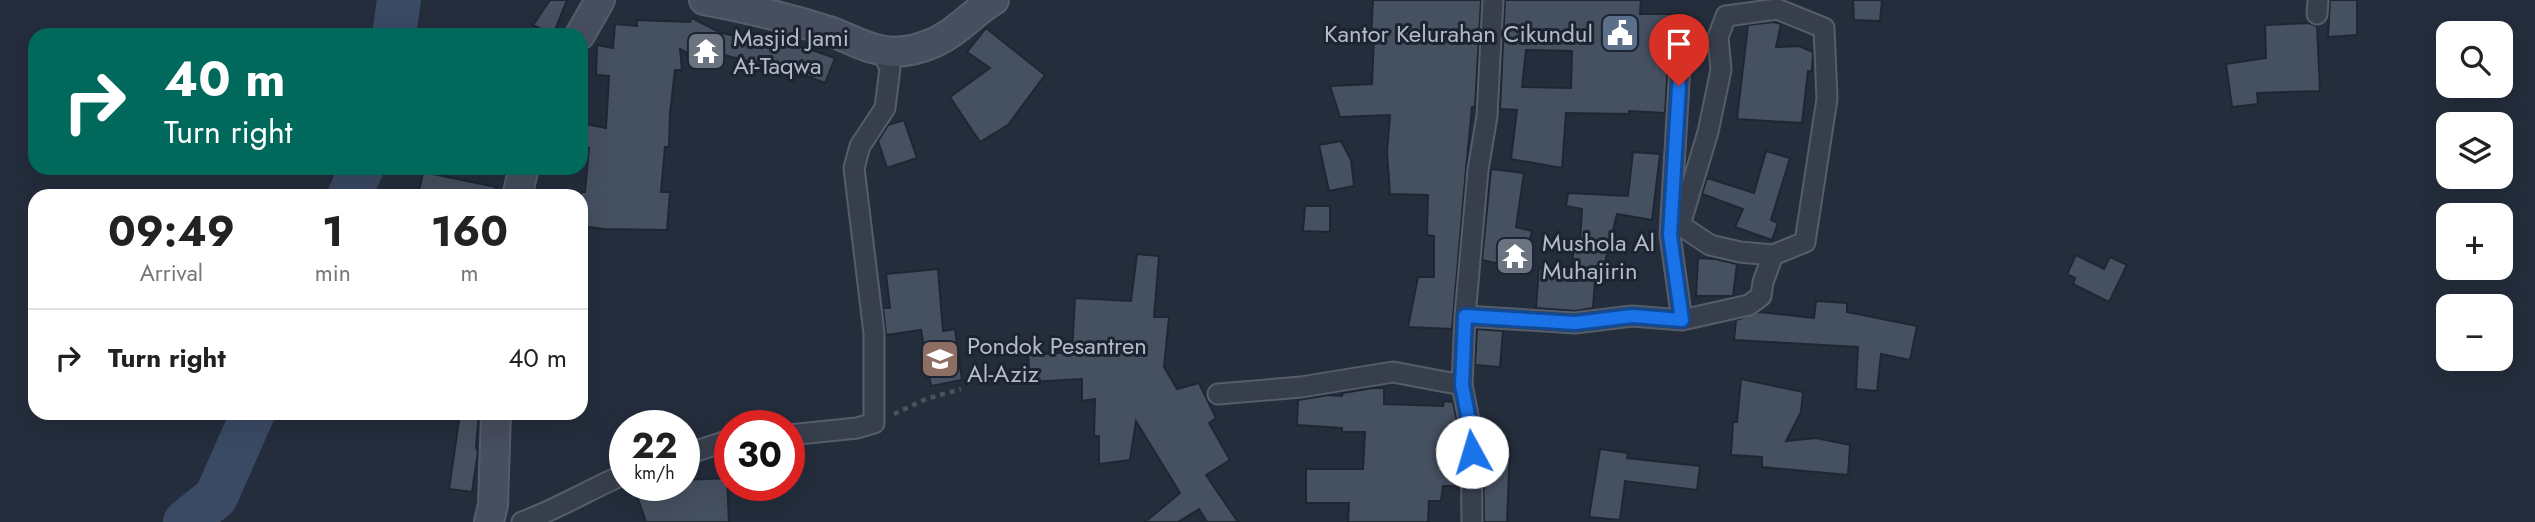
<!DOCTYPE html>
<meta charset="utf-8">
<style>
body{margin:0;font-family:Jost,sans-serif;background:#f6f6f6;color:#222;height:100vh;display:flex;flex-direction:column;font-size:26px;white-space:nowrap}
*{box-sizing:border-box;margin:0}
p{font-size:23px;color:#767676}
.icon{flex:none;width:38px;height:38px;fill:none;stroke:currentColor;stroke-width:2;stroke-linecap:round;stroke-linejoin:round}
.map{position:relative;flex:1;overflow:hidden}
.side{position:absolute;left:28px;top:189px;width:560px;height:231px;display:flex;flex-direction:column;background:#fff;border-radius:21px;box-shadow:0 7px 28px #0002}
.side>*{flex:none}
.hud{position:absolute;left:28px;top:28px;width:560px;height:147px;border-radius:21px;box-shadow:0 7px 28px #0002;background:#00695c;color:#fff;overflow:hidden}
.buttons{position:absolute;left:2436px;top:21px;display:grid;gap:14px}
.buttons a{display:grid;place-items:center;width:77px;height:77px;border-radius:14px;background:#fff;box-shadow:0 7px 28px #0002;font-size:35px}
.speed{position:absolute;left:609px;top:410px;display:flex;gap:14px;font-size:35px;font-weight:700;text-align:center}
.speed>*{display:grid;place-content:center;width:91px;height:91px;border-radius:50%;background:#fff;box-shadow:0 7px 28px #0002;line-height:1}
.speed small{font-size:18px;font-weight:400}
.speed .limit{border:10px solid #d22;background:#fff;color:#111}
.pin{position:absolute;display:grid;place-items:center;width:60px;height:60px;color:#fff;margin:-72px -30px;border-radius:50% 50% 50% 0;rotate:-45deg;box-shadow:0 0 7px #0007}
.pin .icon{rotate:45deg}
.me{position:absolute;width:77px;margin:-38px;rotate:354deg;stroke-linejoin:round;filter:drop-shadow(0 0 5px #0008)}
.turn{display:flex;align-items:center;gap:24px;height:147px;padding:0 21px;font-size:32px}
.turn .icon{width:91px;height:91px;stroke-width:2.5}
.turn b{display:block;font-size:49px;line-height:60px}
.eta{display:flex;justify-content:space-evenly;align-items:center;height:119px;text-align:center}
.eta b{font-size:42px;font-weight:700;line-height:49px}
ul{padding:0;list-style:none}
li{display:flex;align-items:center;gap:21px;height:98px;padding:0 21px;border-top:2px solid #e0e0e0}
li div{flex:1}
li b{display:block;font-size:26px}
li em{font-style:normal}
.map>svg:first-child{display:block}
</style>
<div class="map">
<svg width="2535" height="522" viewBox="0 0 2535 522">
<rect width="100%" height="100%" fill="#242d3c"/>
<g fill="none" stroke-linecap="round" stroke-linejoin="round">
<path stroke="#3a4a64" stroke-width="44" d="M394,35L399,0
M349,196L362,168
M185,522L216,497L253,413"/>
</g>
<path fill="#455060" stroke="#1f2633" stroke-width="2" fill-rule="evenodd" d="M550,0H567L553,35L533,25Z
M1373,0H1481L1475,107H1472L1466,169L1452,329L1408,327L1418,277H1434V236L1427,235L1428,195L1390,194L1387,153L1390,115L1340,117L1330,86L1372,84L1374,37H1371Z
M1505,0H1641L1640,14H1678L1677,21L1672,25L1670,31L1665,113L1629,111V114L1566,113L1562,168L1511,159L1517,110L1500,109ZM1526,50L1572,51L1571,88L1522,87Z
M1853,0H1882L1880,21L1854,20Z
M2330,0H2357V35L2328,37Z
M692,18L721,33L809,49L835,58L825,83L784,67L783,70L720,54L713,66L680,49L682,70H675L670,114L669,147H665L661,192H670L667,230L605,229L581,226V192H585L589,148L581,146V123L606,128L609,76L596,75L597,45L613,48L615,24L637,26V20L690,22Z
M1773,22L1781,24L1776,47L1799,46L1813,52L1812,71H1808L1802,123L1737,119L1748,25Z
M2309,23L2317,26L2320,91L2257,93L2258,104L2232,107L2226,64L2266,58L2265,25Z
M986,28L1045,75L1008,125L980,142L950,97L990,68L967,52Z
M904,120L917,158L887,168L878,141L888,125Z
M1341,141L1351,160L1354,186L1329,191L1319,145Z
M1766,151L1790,158L1771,220L1778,223L1772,240L1735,227L1743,209L1702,194L1707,178L1754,193Z
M1633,152L1660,154L1652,220L1617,214L1604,266H1596L1593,308L1575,311L1536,308L1539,268L1572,271L1574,240L1580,242L1582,209L1566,206L1568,193L1628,196Z
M1491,169L1524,173L1516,227L1532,231L1523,269L1482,260Z
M423,172L496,187L495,196H418Z
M1305,206H1330V232L1303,231Z
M1137,254L1159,256L1154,317H1169L1164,367L1177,389L1199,383L1216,418L1209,423L1230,460L1206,475L1238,522H1207L1199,509L1178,522H1145L1180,493L1136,421L1130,460L1099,464V436H1094L1095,399L1082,401V379L1030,382L1028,355L1072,352L1075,298L1131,301Z
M2076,255L2104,269L2110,257L2127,265L2109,302L2073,284L2075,278L2067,274Z
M1698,258L1715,259L1737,264L1733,296H1696Z
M938,269L943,331L955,329L962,380L931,386L921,330L886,335L883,308H890L886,274Z
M1816,301L1847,303V312L1917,326L1910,360L1881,354L1877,391L1856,389L1858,347L1734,340L1736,320L1759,312L1814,318Z
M1477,329L1503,331L1500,367L1475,365Z
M1741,379L1803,392L1801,412L1786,441L1816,438L1850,445L1848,475L1762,467V457L1731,455L1733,422H1737Z
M1373,388H1384V404L1443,406L1444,401L1453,402L1459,431V486H1443L1441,501H1429L1428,522H1348L1349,503H1306V469H1363L1365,432H1342V428L1297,425L1298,400L1329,395L1342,396L1343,393Z
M460,413H479L476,447L478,452L472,492L449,489Z
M1483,446L1510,447L1507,522H1484Z
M1600,449L1628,453L1627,458L1700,466L1697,490L1625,481L1620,520L1589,517Z
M727,478L729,522H646L633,485H684V480Z"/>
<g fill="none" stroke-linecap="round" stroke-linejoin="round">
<g stroke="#565d6a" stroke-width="23">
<path id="street" d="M1777,9L1824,28L1827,99L1805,242L1773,255L1740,252L1710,245L1680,225L1708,132L1721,70L1718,37L1726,16Z
M2317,14L2318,0
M1682,32L1670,235L1682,320
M1465,316L1575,323L1632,316L1682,320L1749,305L1761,296L1763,282L1773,255
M1218,394L1301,387L1393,372L1462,385
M789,435L857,428L874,423V333L854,168L860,146L885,108L890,68L882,51
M684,455L730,440
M522,522C558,509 590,489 625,474
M1472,522L1471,430L1462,385L1465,316L1478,170L1487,116L1493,0"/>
</g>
<g stroke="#565d6a" stroke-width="32">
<path id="secondary" d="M704,0C747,8 788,18 829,31C847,37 862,47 880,50C898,54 917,50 933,43C957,33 972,13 994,0
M580,35L600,0
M517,196L524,168
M489,522L493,505L496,413"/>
</g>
<path stroke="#44565a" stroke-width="4.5" stroke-dasharray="5 5" stroke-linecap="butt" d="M894,414L926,399L961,389"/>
<use href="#street" stroke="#383f4c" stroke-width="19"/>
<use href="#secondary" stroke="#464e5f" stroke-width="28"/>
</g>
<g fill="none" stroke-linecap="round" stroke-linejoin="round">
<g stroke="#114b97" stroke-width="18">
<path id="route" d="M1472,452L1471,430L1462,385L1465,316L1575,323L1632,316L1682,320L1670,235L1679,86"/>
</g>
<use href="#route" stroke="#1a73e8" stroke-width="12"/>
</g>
<defs>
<g id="civic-square" transform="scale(2.0125)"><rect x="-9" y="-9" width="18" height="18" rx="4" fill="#5c6f8a" stroke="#1d2431"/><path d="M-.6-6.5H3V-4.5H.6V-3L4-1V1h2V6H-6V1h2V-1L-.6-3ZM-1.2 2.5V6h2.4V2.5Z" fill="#fff"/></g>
<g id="temple-square" transform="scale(2.0125)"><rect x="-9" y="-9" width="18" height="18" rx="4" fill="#6b7280" stroke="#1d2431"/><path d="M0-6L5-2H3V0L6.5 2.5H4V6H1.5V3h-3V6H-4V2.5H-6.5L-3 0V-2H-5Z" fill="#fff"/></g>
<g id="school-square" transform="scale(2.0125)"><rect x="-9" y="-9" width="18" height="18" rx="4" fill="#8d6e63" stroke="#1d2431"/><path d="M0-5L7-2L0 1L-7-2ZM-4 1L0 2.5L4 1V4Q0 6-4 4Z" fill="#fff"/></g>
</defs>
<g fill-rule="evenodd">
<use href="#civic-square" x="1620" y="33"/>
<use href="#temple-square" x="706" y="51"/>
<use href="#temple-square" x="1515" y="256"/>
<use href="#school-square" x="940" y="359"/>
</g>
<g text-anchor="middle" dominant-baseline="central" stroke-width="6" stroke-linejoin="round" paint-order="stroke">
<g font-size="24" fill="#b4bac7" stroke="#1d2431" text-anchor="start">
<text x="1593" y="33" text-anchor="end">Kantor Kelurahan Cikundul</text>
<text x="733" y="37">Masjid Jami<tspan x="733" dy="28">At-Taqwa</tspan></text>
<text x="1542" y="242">Mushola Al<tspan x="1542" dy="28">Muhajirin</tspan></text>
<text x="967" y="345">Pondok Pesantren<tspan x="967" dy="28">Al-Aziz</tspan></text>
</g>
</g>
</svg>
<div class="buttons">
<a><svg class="icon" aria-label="search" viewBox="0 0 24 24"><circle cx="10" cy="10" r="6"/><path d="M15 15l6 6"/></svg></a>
<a><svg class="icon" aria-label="layers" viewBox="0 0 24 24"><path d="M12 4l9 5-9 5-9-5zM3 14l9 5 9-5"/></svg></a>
<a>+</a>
<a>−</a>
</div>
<div class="speed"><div>22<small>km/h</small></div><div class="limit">30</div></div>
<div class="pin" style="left:1679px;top:86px;background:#d93025"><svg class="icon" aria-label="arrive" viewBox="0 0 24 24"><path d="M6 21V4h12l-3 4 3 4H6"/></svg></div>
<svg class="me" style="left:1472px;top:452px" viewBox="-20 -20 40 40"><circle r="19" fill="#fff"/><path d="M0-13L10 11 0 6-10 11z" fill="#1a73e8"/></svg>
<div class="hud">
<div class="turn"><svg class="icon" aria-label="right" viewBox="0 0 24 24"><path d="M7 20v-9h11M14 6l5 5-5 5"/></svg><div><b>40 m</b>Turn right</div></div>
</div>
<section class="side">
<div class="eta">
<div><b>09:49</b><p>Arrival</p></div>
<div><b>1</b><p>min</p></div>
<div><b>160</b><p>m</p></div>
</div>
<ul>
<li><svg class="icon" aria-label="right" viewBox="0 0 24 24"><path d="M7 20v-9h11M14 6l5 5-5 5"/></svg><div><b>Turn right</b></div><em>40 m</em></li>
</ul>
</section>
</div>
